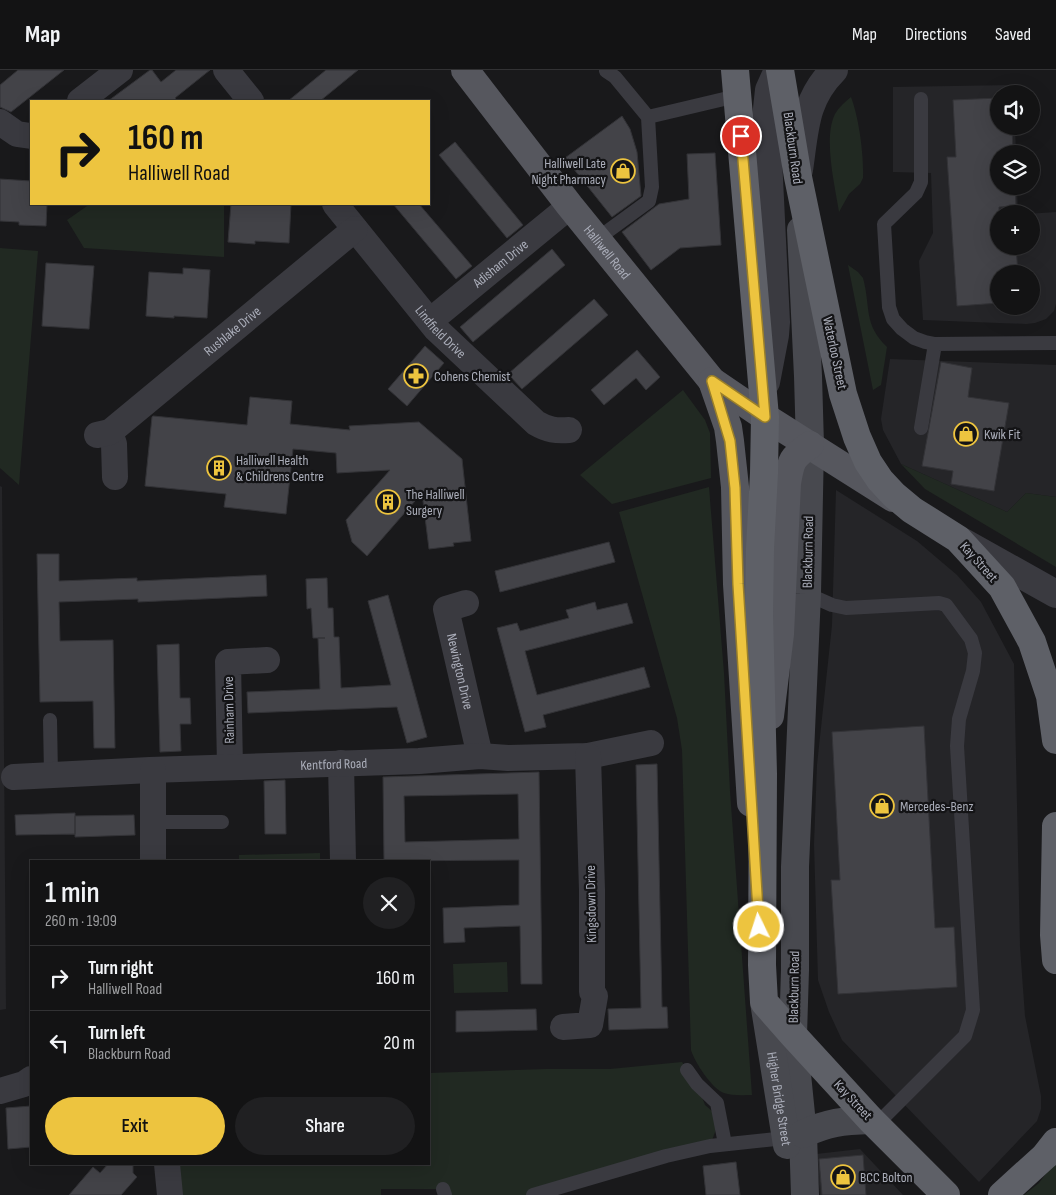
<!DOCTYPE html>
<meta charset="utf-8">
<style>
body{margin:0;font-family:"Sofia Sans Condensed",sans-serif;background:#202022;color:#f1f3f6;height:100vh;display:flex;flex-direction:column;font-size:19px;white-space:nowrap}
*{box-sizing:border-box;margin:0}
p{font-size:16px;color:#9d9ea0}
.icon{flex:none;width:28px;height:28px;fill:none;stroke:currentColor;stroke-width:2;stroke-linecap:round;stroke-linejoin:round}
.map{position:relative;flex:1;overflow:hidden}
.details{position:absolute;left:30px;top:790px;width:400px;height:305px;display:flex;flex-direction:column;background:#131314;border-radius:0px;box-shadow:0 5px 20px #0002,0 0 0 1px #323234}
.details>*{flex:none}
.hud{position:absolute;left:30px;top:30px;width:400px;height:105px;border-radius:0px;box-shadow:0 5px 20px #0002,0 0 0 1px #323234;background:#edc43f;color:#111;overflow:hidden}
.fabs{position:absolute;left:990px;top:15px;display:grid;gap:10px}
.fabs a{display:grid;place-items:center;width:50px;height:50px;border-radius:50%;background:#131314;box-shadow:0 5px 20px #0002,0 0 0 1px #323234;font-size:25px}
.pin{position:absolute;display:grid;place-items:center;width:42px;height:42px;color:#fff;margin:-21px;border:2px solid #fff;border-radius:50%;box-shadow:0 1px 5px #0007}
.me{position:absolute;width:55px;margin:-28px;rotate:356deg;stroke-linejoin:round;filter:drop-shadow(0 0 4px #0008)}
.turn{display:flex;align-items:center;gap:18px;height:105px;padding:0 15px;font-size:22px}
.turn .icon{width:65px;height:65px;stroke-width:2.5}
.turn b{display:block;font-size:35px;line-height:42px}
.round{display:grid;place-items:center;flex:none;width:52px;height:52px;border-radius:26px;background:#202022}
.head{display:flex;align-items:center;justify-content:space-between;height:85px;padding:0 15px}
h1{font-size:30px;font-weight:600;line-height:38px}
.action{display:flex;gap:10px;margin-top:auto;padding:10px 15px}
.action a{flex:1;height:58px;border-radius:30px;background:#edc43f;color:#111;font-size:20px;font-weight:600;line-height:58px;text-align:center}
.action a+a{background:#202022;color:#f1f3f6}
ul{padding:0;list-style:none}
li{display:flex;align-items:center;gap:15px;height:65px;padding:0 15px;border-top:1px solid #323234}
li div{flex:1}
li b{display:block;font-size:19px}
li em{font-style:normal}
header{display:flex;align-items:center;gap:30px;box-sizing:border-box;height:70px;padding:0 25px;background:#131314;border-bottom:1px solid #323234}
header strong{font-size:24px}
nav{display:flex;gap:28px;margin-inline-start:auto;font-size:18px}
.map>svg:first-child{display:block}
</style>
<header>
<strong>Map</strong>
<nav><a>Map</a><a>Directions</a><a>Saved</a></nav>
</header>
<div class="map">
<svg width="1056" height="1125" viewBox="0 0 1056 1125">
<rect width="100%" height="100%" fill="#19191b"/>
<path fill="#252528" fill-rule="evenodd" d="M1013,15L1014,24H999V56H1015L1016,84H999V116H1017L1018,144H999V176H1031V144H1027L1056,142V234L1054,241L1046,249L1035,253L1026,254L923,250L919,191L933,163L931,103L893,102V17ZM999,204H1031V236H999Z
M890,289L1056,295V427L1026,423L1007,442L901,394L883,360L881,349Z
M0,416L2,417L6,939L0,940Z
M836,420L917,471L957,505L981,532L1014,594L1020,877L1025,946L1041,1026V1039L1037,1051L979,1112L842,970L829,942L818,910L814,774L817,695L832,555Z
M860,1079L903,1125H820L816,1084Z"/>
<path fill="#212922" d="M851,27C859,48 864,85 863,108L860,114L849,124L839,142C835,116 823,68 835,44C839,37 845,32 851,27Z
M90,134H224V187L84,178L67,150Z
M0,178L38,181L19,415L0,398Z
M848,195L858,202L863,208C871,237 863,254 887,277L881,315L873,320Z
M683,320L705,350L710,363L711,408L612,434L580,405Z
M901,394L1007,442L1026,423L1056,427V497L925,419Z
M709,417L724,603L730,721L752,1025C744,1025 732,1026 724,1023C712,1019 694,991 691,980L682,680L677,648L619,442Z
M320,783V791H239V785Z
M507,892L508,922L454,923L453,894Z
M682,992L697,1014L705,1035L720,1048L710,1076L528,1125H445L443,1119H381V1125H180L177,1094H429V1003L546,999H610Z
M1056,1090V1125H1024L1039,1113Z"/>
<path fill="#434348" stroke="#333337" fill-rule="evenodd" d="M18,0H64L11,42L0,37V15Z
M150,0H152L161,12L176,0H210L175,28L178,31H108Z
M326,0H358L320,31H288Z
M999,28V56H1012L1013,84H999V116H1015L1016,136L999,137V176H1016L1018,204H999V233L957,236L947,87H956L953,30Z
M622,46L630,59L637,82L641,126L612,147L565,88Z
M455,72L523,155L507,168L439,85Z
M715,83L721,175L680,178L651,200L622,162L659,134L689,129L687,84Z
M0,109L31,111V134H47L46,156L19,155V152L0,151Z
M231,134H291L289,173L255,171V174L228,172Z
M393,134H419L472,196L456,209Z
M552,179L565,195L473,272L460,257Z
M46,193L94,196L89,259L42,256Z
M183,198L210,200L207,248L174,246V248L146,246L149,202L183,204Z
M594,229L608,245L522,319L508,304Z
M425,276L444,293L407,336L388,319Z
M637,280L660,307L646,320L636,308L604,335L591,320Z
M941,292L972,298L968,327L1009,333L994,421L951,414L953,401L922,396Z
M250,327L292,331L290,354L350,360L349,356L419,352L462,389L471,471L453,473L454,476L429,479L422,423L367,486L352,472L346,450L390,400L337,403L336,383L293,379L286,444L224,437L226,424L145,416L152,347L153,346L247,355Z
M609,472L615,492L500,522L495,501Z
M37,484H59V511L137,508V511L266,505L267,526L138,532V529L59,532L60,571L113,570L115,678H94L93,631L40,632Z
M327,508L328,538H333L334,567H339L341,618L391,615L368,531L388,525L427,667L407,673L397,637L248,643L247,622L320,619L318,568H325H313L311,538L307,539L306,509Z
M595,532L597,540L627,533L633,553L525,581L537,625L644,597L650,617L543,645L546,657L525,662L497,558L517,553L520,561L569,548L566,540Z
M179,574L180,628H190L191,654H180L181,681L160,682L157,575Z
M924,656L935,858L954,857L957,917L838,924L831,810H840L832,662Z
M657,694L662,937H667L668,958L609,960L608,939L641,938L636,695Z
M539,702L542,914H521L520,856L464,858L465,872L444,873L443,838L519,835V790L384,791L383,707ZM518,724L519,769L405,772L404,726Z
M285,710L286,764H265L264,711Z
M75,743V764L16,765L15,745Z
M134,745L135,765L75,767V746Z
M536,939L537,960L456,962V941Z
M31,1036V1077L8,1079L6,1038Z
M863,1085L866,1125H822L819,1089Z
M736,1092L740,1125H706L703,1096Z
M108,1094H133V1103L137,1107L121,1125H69L93,1097L100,1103Z"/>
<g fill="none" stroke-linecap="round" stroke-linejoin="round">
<path stroke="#3a3a40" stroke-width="14" d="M606,1L615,7L648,47L724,29L738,28
M921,29V112L916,123L884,154L889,237L893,249L902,259L914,268L925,272L935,274L1056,273
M597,169L649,131L652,117L648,47
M921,358L935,274
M807,524L832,535L846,538L939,533L946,535L971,569L975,583L973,601L959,649L957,676L973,940L965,966L876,1055
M50,650L51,704
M153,752H222
M687,1000L697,1014L717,1033L725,1074
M443,1119L445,1125
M533,1125L666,1086L710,1076L785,1068"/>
<g stroke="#3a3a40" stroke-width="26">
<path d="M226,0L251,31"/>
<path d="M80,31L120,0"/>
<path d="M0,52L17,64L31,66"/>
<path id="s1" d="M335,134L436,259L536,353C548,360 556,361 569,360"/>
<path id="s2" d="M430,251L570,136"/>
<path d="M110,362L114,374L115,407"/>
<path id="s3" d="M97,365L110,362L355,159"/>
<path id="s4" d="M466,533L446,539L480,686"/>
<path d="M341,693L343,791"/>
<path d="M230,697L228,592L267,590"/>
<path id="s5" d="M14,707L150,700L419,691L480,686L508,688L588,686L651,673"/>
<path d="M153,791V700"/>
<path d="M563,957L590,955L595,926L592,922V820L588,686"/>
<path d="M0,1021L24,1014L31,1009"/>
<path d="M167,1094L170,1125"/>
</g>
<path stroke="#3a3a40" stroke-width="28" d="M799,100C805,60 804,30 834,0
M766,312L775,265L776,252L766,48L769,20L778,0
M963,472L1056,524"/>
<g stroke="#48494f" stroke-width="28">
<path d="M801,160L808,306L810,375L807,524L795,797V900L793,965L803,1064L805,1125"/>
<path id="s6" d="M764,932L787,1075"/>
<path d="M803,1064C829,1052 842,1051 871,1050"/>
</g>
<g stroke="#56575e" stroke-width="28">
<path id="s7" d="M465,0L570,136L712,311L765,347L893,428"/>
<path d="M712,311L728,357L730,371L735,417L737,514L751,733"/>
<path d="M770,646L780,564L787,413C791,391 791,388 810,375"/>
</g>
<path stroke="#5e6067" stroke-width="28" d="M735,0L765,347L764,403L760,479L759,544L763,704L762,895L764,932L793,965L871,1050L946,1125
M780,0L798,107L843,324L857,367L868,392L880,410L894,425L912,440L958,469L1002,517L1032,572L1050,626L1056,670
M1056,756L1054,865L1056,890
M1002,1125L1045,1086L1056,1072"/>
</g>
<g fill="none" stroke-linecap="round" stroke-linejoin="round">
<g stroke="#9a7f29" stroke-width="12">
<path id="route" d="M741,66L765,347L712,311L730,371L735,418L738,514L759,857"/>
</g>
<use href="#route" stroke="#edc43f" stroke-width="9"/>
</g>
<defs>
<g id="shop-ring" transform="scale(1.25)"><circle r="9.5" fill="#141416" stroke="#edc43f" stroke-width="1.5"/><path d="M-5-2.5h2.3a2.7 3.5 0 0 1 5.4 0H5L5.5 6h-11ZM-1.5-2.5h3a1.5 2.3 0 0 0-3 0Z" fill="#edc43f"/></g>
<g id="pharmacy-ring" transform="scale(1.25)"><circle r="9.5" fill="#141416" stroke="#edc43f" stroke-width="1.5"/><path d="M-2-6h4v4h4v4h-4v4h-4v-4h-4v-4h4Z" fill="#edc43f"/></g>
<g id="building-ring" transform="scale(1.25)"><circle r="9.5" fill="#141416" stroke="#edc43f" stroke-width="1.5"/><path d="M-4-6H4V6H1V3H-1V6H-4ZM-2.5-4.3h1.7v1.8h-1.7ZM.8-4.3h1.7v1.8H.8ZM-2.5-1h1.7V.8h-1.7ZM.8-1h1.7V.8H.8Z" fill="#edc43f"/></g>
</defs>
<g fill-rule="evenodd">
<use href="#shop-ring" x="623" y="101"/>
<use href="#pharmacy-ring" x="416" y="306"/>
<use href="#shop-ring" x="966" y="364"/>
<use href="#building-ring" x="219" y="398"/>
<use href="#building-ring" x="388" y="432"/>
<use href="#shop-ring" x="882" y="736"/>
<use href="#shop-ring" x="843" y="1107"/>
</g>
<g text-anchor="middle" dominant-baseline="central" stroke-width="4.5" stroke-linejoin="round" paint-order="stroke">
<g font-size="14" fill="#abaeba" stroke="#141416">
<text transform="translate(793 78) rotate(82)">Blackburn Road</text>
<text stroke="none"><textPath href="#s7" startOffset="231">Halliwell Road</textPath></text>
<text stroke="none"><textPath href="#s2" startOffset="91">Adisham Drive</textPath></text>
<text stroke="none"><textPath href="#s3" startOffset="172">Rushlake Drive</textPath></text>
<text stroke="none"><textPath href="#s1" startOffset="166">Lindfield Drive</textPath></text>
<text transform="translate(835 283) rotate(78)">Waterloo Street</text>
<text transform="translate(808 482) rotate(-89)">Blackburn Road</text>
<text transform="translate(979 492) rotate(48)">Kay Street</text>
<text stroke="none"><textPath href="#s4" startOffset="85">Newington Drive</textPath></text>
<text transform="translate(229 640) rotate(-91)">Rainham Drive</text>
<text stroke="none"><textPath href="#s5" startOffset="320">Kentford Road</textPath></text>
<text transform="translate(591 834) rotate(-91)">Kingsdown Drive</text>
<text transform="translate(794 917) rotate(-89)">Blackburn Road</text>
<text stroke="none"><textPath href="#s6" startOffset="98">Higher Bridge Street</textPath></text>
<text transform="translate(853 1030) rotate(47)">Kay Street</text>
</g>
<g font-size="14" fill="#abaeba" stroke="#141416" text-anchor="start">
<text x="606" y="93" text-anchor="end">Halliwell Late<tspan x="606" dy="16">Night Pharmacy</tspan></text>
<text x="434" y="306">Cohens Chemist</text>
<text x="984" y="364">Kwik Fit</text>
<text x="236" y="390">Halliwell Health<tspan x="236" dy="16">&amp; Childrens Centre</tspan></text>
<text x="406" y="424">The Halliwell<tspan x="406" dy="16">Surgery</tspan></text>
<text x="900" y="736">Mercedes-Benz</text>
<text x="860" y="1107">BCC Bolton</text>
</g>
</g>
</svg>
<div class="fabs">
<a><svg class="icon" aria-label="sound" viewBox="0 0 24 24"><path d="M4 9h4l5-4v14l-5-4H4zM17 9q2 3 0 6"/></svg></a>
<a><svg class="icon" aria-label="layers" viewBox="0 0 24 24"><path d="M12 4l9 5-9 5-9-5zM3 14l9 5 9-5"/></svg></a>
<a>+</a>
<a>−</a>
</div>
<div class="pin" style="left:741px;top:66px;background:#d93025"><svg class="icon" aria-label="arrive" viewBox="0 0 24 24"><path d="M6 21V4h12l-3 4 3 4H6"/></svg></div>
<svg class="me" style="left:759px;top:857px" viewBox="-20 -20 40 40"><circle r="17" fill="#edc43f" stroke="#fff" stroke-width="3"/><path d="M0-11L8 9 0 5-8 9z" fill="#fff"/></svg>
<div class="hud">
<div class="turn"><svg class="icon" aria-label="right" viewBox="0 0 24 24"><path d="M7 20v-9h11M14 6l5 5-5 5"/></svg><div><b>160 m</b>Halliwell Road</div></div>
</div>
<section class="details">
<div class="head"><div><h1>1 min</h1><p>260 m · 19:09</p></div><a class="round"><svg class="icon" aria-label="close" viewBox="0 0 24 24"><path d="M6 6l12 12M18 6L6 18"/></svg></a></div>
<ul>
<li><svg class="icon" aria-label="right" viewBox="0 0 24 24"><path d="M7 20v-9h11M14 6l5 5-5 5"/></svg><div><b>Turn right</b><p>Halliwell Road</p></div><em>160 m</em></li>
<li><svg class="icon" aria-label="left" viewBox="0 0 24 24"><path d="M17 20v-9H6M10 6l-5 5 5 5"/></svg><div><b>Turn left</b><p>Blackburn Road</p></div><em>20 m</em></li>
</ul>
<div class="action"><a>Exit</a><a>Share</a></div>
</section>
</div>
